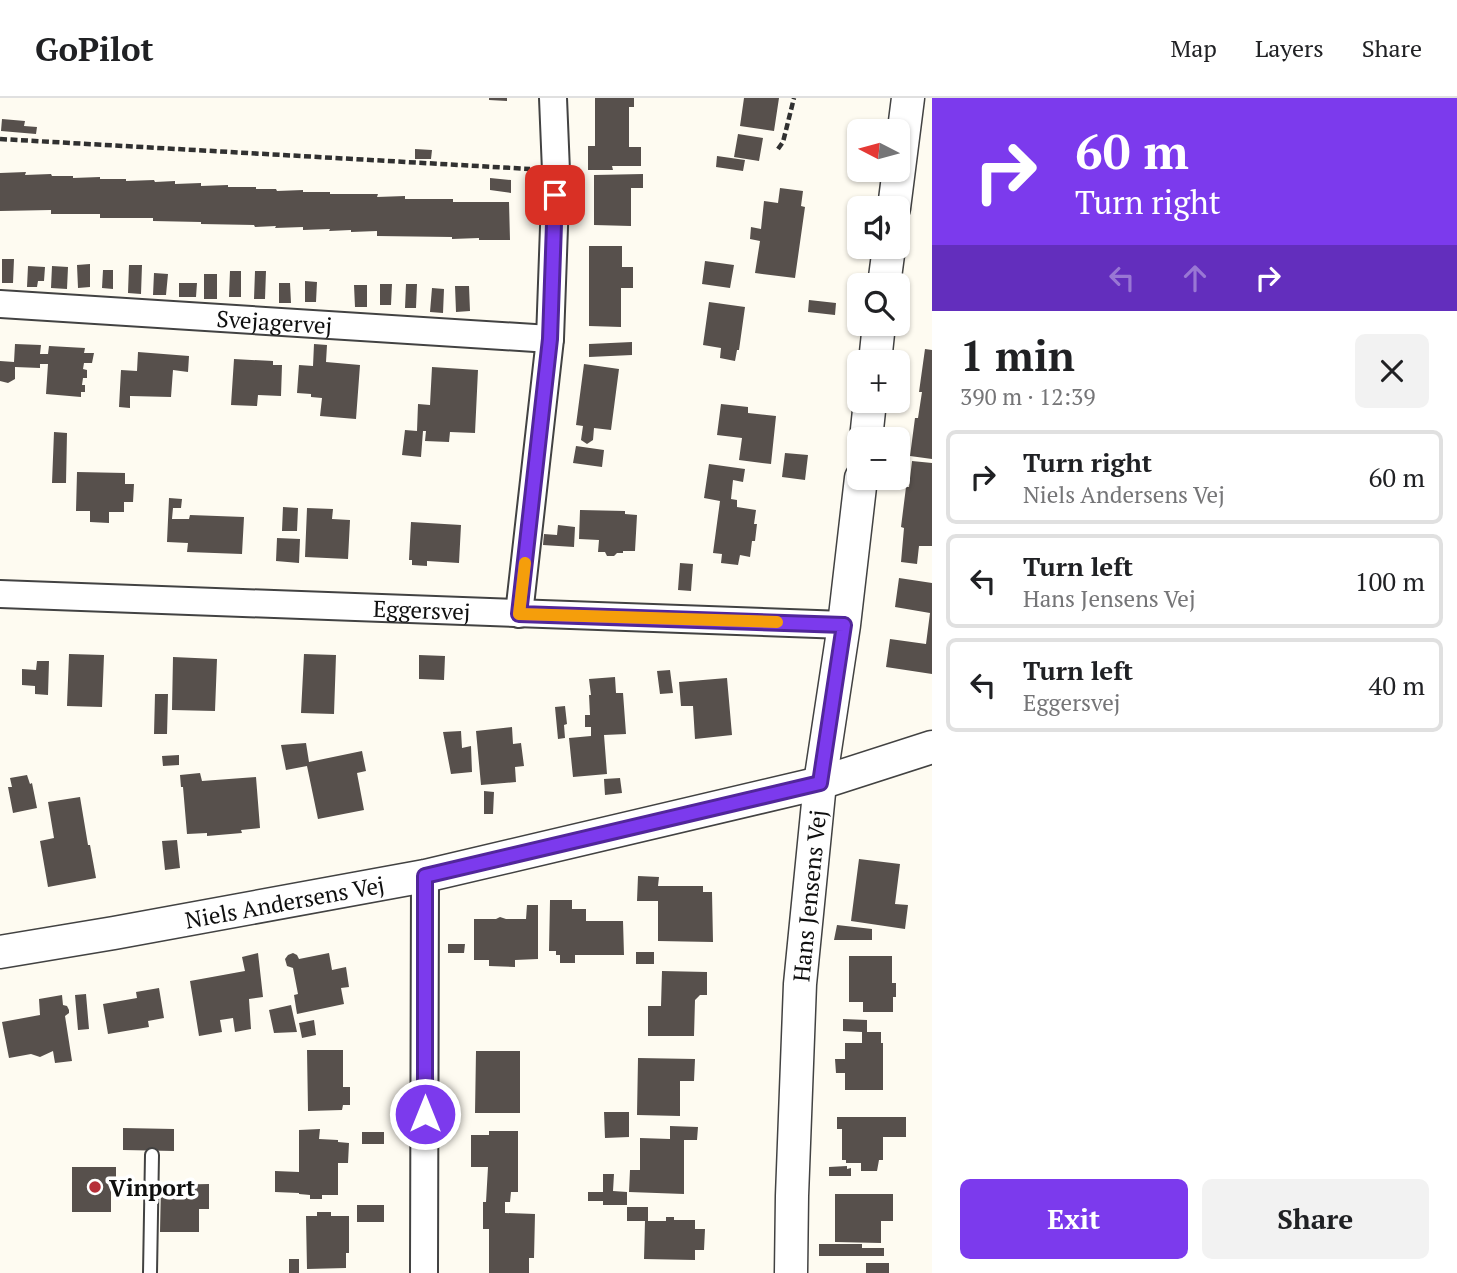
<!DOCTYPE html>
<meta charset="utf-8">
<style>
body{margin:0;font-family:"PT Serif",serif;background:#f2f2f2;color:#202124;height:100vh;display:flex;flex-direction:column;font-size:26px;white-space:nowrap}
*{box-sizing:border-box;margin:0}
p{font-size:23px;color:#757577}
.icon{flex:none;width:38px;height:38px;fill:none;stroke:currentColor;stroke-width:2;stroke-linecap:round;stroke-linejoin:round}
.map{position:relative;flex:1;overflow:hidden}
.drawer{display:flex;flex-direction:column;background:#fff;width:525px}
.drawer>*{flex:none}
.guide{background:#7c3aed;color:#fff;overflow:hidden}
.needle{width:46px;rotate:276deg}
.buttons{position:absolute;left:847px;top:21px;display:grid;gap:14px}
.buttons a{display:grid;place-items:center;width:63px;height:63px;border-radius:10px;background:#fff;box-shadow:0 2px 5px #0004;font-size:35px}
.pin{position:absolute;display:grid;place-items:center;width:60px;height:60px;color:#fff;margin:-30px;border-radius:14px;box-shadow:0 4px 10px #0006}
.me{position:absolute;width:77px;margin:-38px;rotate:0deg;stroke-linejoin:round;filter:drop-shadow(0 0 5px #0008)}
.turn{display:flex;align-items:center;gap:24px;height:147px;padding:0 28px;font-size:32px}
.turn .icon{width:91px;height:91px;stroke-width:2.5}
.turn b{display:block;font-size:49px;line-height:60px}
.lanes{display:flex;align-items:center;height:66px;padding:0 28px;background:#0003;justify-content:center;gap:35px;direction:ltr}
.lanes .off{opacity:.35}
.round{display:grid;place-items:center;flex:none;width:74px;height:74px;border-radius:10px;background:#f2f2f2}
.head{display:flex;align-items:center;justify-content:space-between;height:119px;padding:0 28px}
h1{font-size:42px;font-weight:700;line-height:52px}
.cta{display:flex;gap:14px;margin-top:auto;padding:14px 28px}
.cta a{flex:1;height:80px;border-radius:10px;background:#7c3aed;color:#fff;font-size:28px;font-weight:700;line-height:80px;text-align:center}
.cta a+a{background:#f2f2f2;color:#202124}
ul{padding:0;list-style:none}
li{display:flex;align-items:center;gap:21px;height:94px;margin:0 14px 10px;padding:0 14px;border:4px solid #e0e0e0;border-radius:10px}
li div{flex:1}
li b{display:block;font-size:26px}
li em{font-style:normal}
header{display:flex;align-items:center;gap:42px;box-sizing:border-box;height:98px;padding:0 35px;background:#fff;border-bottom:2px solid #e0e0e0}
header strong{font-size:33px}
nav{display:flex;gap:38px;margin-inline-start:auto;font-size:24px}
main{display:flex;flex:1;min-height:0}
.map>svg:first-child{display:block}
</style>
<header>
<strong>GoPilot</strong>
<nav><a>Map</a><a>Layers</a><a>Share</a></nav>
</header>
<main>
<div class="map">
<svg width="932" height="1175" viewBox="0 0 932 1175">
<rect width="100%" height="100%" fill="#fefbf1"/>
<path fill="#57504c" d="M489,0H507V3L489,2Z
M595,0H634V9H629V49H641V68H612L613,72H588V48H595Z
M744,0H779L774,33L740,28Z
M2,21L25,23L24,28L37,29L36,36L1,33Z
M738,36L763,40L759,63L734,59Z
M415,51L432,52L431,61H415Z
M717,58L745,62L743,73L716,69Z
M26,74L25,77L51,76L52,78H73V80L100,79V81H126V83L154,82L155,84L175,83V86L201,85V88L228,87V89H256V91H276L277,93L303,92V94H330V96H378L377,99L405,98V101H453V104H509L510,142H479V140L452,141V139L377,138V133L351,134V132L329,133L330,131L303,132V129L275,130L276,128L255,129L254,127L201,126V124L153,123V120H100V116H51V112L0,113V75Z
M643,76V90H631V128L594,127V77Z
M490,80L511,82V95L490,92Z
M780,90L803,93L801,108L805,109L795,180L755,175L760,143L750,141L751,129L761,131L764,103L778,105Z
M589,148H622V169H633V190H621V229L589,228Z
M2,161H14L13,185H2Z
M705,163L734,167L730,190L702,186Z
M90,166V189L78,190L77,167Z
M129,167H142L141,196L128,195Z
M28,168L45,169L44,183H38L37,189H27Z
M52,168L68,169L67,191L51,190Z
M103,172H113V191L102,190Z
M230,173H241V199H229Z
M255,173H266L265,201H254Z
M154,175L168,176L166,197H153Z
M204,176H217V201H204Z
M305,183L317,184L316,204H305Z
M179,185H197L196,199H179Z
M279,185H290L291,205H279Z
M380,186H392L391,207H380Z
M406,186H417L416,210H405Z
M354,187H367V209H355Z
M455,188H469L470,213L456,214Z
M432,190L444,191L443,215L430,214Z
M809,202L836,205L835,217L808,214Z
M709,204L745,209L739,252H737L735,263L720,260L721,250L703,247Z
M632,244V257L589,259V246Z
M15,246L41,247L40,256H48L49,248L85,250L84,255H94L92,265H84L83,271L87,272V280H83L82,287H85V294H81V299L46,296L48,266H40V270L15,269V281L8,285L0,283V263L14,264Z
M314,246L327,247L326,264L360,267L356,321L320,318L322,300L311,299V296L297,295L299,267L313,268Z
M925,251L932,252V361L910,358L915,320H918L922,294H919Z
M138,254L189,258L188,274L173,272L171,299L130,298V310L119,309L121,272L137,273Z
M234,261L273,263V267H282L281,298L258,297L257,308L231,307Z
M584,266L619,271L611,332L594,330L593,342L587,346L581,342L583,328L576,327Z
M432,269L478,272L475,335L450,334L449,344L425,343L426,333H423L421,359L402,357L405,332L417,333L418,306L430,307Z
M721,306L748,309V315L776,318L771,366L739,362L742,340L717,337Z
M54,334L67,335L66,385H52Z
M576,348L604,352L602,369L573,365Z
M785,355L808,357L805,382L782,379Z
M912,363L932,365V448H919L917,466L901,464L904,430L901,429L906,389H909Z
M709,366L745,371L743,384L733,382L731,401L737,402V409L756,412L754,426H757L755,443H752L750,459L740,457L738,467L721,465L722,456L713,455L720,403L704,400Z
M77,374L125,375V386H134L133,404H124V414H109V425L90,424V413H76Z
M169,400L182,401L181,410H173L172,421H189L190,417L244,419L242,456L187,454L188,445L167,444Z
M283,409L298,410L297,433H282Z
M307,410L333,411L332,421L350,422L348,461L305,459Z
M580,412L625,413V416L637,417L635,453H623V455H617L614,458H607L605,454H598L599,442L579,441Z
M411,424L461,427L459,465L427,463V468L412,467V462H409Z
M558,427L575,429L574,449L543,447L544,436L557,437Z
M277,440L300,441L299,465L276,463Z
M680,465L693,466L691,493L678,492Z
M899,480L932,485V576L886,569L890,541L926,546L930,515L895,509Z
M69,556L104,557L102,609L67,608Z
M304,556L336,557L334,616L301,615Z
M419,557L445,558L444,582L419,581Z
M173,559L217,561L215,613L172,612Z
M37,563H49L48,597L35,596V588L22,587V571L36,572Z
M670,572L673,595L660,596L657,573Z
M615,579L616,595H623L626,636L604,637L607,676L573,679L569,640L591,638V629H585V617H590L589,597H591L589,581Z
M727,580L732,637L695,641L693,608H681L679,584Z
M155,596H168L167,636H154Z
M565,608L567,626L564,627L565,640L558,641L555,609Z
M512,629L513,646L521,645L524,668L515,669L516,684L481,687L476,633Z
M461,633L462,650L471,648L472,674L451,676L443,634Z
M306,645L309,664L362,653L366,673L357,675L364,712L318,721L307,668L286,672L281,647Z
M179,657V667L163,668L162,658Z
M200,675L202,683L256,679L260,730L241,732L242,735L207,738V735L187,736L183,689H181L180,677Z
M27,677L30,686L32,685L37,710L13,715L8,689H12L10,680Z
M620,680L622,695L605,697L604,681Z
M484,693L494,694L493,716H484Z
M80,699L88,747H90L96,780L48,789L40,743L54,740L48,704Z
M177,742L180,770L165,772L162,743Z
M859,761L900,766L895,806L908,807L905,831L851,823Z
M638,778L659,779L658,788H703V794H712L713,844L658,843V803H637Z
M550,802H572V811H586V823H623L624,857H575V865H560V857H556V853H549Z
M527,807H538V861L515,862V869L489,868V862H474V821H496L500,819L506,821H526Z
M837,827L872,831V842H834Z
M448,846H465L464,855H448Z
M636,854H654V866H636Z
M258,855L263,899L249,901L251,931L235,934L233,920L220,922L222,934L199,938L190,883L245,873L242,859Z
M293,855L297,857L299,861L329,855L332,872L346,869L349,889L341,890L344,906L297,916L294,897L298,896L293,870L287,868L285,861L288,857Z
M849,858H892V885H896V899H893V914H863V904H849Z
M662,873L707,874V897H700L695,902L694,938H648V908H661Z
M159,890L164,920L148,923L149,929L108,936L103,906L137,900L136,894Z
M86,896L89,931L78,932L75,897Z
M62,897L63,907L67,908L69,912V915L65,918L72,963L55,965L53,953L40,959L31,956L9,960L2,924L40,917L39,901Z
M291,907L297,934L274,935L269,912Z
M843,921L867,922V934H881V945H883V992H845V975H836L835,961H845V945H862V934L843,933Z
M314,922L316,937L302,940L299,925Z
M307,952H343V989H350V1007H343L342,1012L308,1013Z
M476,953H520V1015H475Z
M638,960L695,961L694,983H680V1018L637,1017Z
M604,1014H629V1039L605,1040Z
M837,1019H906V1039H883V1062H879L877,1073H861V1065H846V1062H842V1031H837Z
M670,1028L698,1029L697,1042H684V1096L629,1094L630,1072H640V1040L670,1041Z
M123,1030L174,1031V1053L123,1052Z
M320,1031L319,1041L338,1042V1044L349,1045L348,1065H338V1097H322V1101H310V1097L299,1096V1095L275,1094V1073L299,1074V1032Z
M489,1033H518V1094H511L510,1104H505V1115L535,1116L534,1160H529V1175H489V1131H483V1104H486L488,1069H471V1037H489Z
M362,1034H384V1046H362Z
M847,1068V1071L851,1070V1078H829V1069Z
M72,1069H116V1088H111V1114H72Z
M603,1076H614L613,1093L627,1094V1107H603V1103H588V1094H603Z
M209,1086V1111H199V1134H160L161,1087Z
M835,1096H893V1123H881V1145L835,1144Z
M357,1107H384V1124H357Z
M627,1109H648V1123H666V1119H674V1122H695V1131H705L704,1152H695V1162L644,1161L645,1123H627Z
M317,1114H331V1118H349V1155H346V1170L307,1171L306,1118H317Z
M819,1146H862V1150H884V1158H819Z
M289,1161H299V1175H289Z
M866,1165H889V1175H866Z"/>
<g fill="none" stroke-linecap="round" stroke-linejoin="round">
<g stroke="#424242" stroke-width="16">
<path id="service" d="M150,1175L152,1057"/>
</g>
<g stroke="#424242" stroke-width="30">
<g id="minor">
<path id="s1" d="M0,206L550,241"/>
<path id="s2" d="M0,496L844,527"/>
<path d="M519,516L550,241L556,73L553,0"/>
<path d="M424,1175L425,778"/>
</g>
</g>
<g stroke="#424242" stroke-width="35">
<g id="tertiary">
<path d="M894,110L908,0"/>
<path d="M884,187L889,149"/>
<path d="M875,264L879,226"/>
<path d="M866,341L870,303"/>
<path id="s3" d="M0,854L114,835L425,778L820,685L932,649"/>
<path id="s4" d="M791,1175L792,1098L800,886L820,685L844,527L861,380"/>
</g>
</g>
<path stroke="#313131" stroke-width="4.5" stroke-dasharray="7 3.5" stroke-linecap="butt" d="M0,41L530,71
M778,51L783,44L794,0"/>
<use href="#service" stroke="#fff" stroke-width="12"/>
<use href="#minor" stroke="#fff" stroke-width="26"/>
<use href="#tertiary" stroke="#fff" stroke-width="32"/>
</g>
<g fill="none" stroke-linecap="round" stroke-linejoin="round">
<g stroke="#51269a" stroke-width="18">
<path id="route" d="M425,1016V778L820,685L844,527L519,516L550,241L555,97"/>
</g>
<use href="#route" stroke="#7c3aed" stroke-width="12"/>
<path stroke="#f59e0b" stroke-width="12" d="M525,465L519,516L777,524"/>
</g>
<circle fill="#b62f39" stroke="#fff" stroke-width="2.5" cx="95" cy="1089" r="7"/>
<g text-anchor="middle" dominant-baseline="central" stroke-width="7" stroke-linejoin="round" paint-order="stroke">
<g font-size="23" fill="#0f0f0f" stroke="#fff">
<text stroke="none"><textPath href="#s1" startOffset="275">Svejagervej</textPath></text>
<text stroke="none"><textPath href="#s2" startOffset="422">Eggersvej</textPath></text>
<text stroke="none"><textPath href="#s4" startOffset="378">Hans Jensens Vej</textPath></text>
<text stroke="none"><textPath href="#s3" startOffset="289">Niels Andersens Vej</textPath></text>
</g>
<g font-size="23" font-weight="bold" fill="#0f0f0f" stroke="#fff" text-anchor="start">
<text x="109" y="1089">Vinport</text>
</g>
</g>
</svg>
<div class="buttons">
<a><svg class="needle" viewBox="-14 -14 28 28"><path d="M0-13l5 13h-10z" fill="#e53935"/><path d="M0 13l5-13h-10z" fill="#757577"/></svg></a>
<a><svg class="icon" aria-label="sound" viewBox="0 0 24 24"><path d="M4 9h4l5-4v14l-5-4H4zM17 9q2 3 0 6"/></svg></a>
<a><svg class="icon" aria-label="search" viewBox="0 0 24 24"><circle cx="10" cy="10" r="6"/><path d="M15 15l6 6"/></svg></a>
<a>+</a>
<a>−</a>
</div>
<div class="pin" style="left:555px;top:97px;background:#d93025"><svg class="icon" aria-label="arrive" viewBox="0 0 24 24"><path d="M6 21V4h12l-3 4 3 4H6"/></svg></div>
<svg class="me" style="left:425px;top:1016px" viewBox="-20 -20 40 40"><circle r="17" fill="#7c3aed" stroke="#fff" stroke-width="3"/><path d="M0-11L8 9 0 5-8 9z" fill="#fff"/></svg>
</div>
<section class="drawer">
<div class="guide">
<div class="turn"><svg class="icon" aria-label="right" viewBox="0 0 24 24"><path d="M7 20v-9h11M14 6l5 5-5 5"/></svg><div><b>60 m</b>Turn right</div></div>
<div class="lanes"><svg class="icon off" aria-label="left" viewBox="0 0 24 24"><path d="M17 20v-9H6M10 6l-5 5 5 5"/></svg><svg class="icon off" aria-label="ahead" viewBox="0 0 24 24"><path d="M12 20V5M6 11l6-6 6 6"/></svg><svg class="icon" aria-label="right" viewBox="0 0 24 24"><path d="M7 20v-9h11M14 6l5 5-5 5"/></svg></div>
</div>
<div class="head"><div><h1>1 min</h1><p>390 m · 12:39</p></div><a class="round"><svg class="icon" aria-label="close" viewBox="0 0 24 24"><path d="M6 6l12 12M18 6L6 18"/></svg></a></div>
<ul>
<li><svg class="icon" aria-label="right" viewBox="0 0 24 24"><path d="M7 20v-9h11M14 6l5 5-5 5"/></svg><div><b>Turn right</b><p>Niels Andersens Vej</p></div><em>60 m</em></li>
<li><svg class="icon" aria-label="left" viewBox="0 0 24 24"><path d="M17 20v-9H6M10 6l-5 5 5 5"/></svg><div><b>Turn left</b><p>Hans Jensens Vej</p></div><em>100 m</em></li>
<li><svg class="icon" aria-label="left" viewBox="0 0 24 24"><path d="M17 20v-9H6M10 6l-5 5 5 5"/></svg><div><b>Turn left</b><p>Eggersvej</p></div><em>40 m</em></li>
</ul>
<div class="cta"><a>Exit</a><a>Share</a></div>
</section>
</main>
